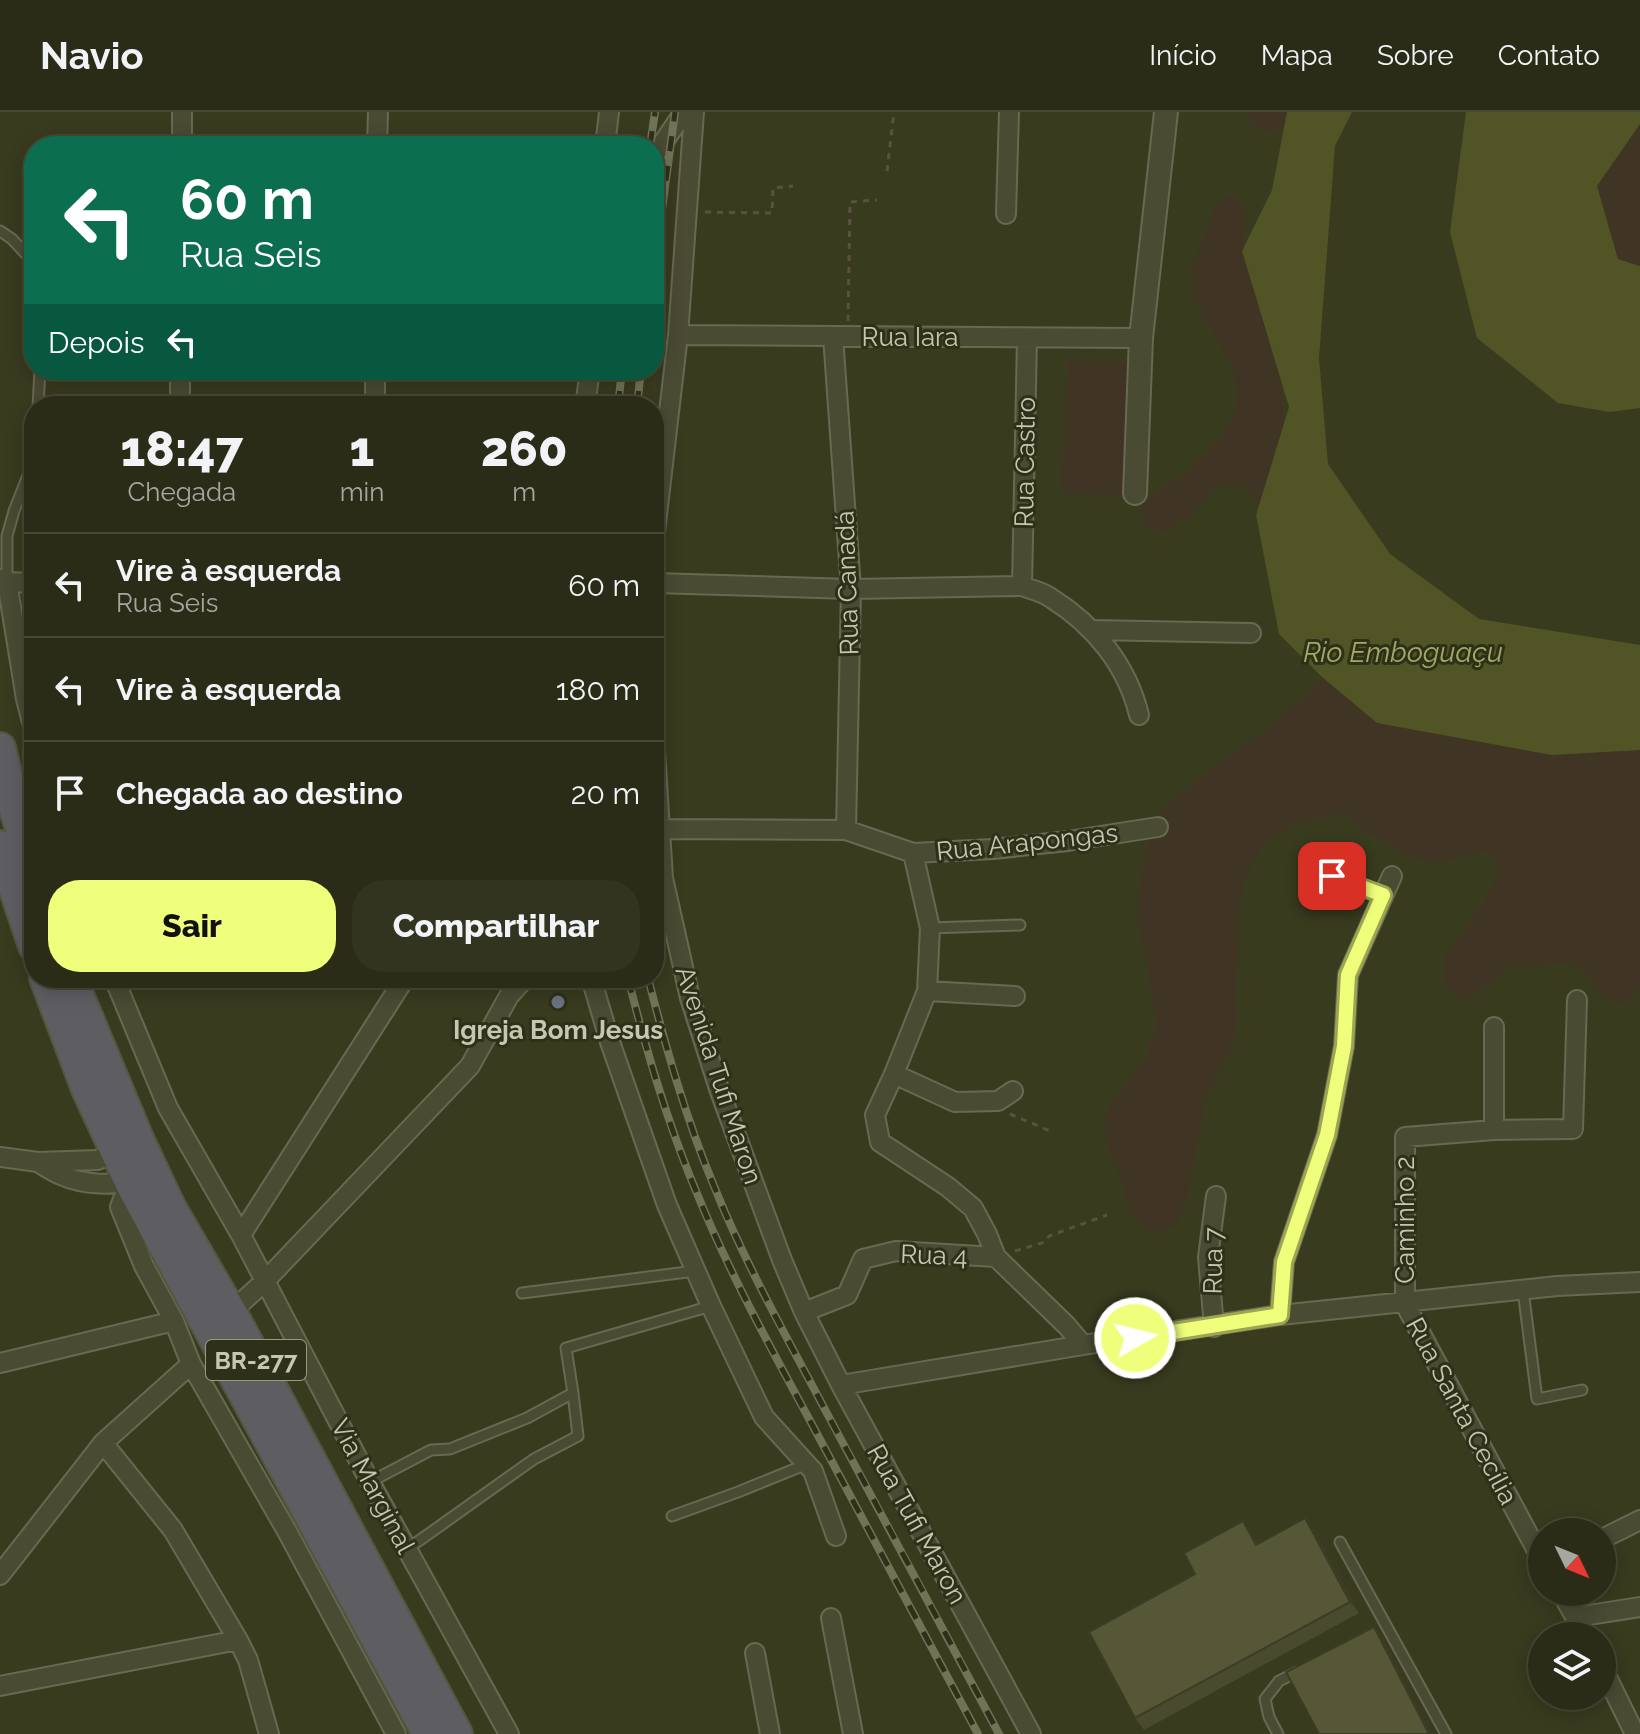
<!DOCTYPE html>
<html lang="pt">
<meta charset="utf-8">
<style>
body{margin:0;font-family:Raleway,sans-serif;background:#333420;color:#f1f3f6;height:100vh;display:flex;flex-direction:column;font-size:30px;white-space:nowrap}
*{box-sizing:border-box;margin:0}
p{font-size:26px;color:#a6a7a1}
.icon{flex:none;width:44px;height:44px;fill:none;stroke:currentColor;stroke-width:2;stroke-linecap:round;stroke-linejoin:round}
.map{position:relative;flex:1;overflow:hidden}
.side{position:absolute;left:24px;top:284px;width:640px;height:592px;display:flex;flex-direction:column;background:#2b2c17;border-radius:32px;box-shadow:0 4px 20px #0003,0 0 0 2px #474836}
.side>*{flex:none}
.guide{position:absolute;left:24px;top:24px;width:640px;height:244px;border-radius:32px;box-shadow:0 4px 20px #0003,0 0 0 2px #474836;background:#0b6e4f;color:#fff;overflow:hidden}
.needle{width:52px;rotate:133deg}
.fabs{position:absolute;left:1528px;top:1406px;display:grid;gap:16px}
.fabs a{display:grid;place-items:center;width:88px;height:88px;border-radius:50%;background:#2b2c17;box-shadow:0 4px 20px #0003,0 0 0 2px #474836;font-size:40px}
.pin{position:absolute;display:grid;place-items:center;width:68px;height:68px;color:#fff;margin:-34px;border-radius:16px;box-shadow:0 4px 12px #0006}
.me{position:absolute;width:88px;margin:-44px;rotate:82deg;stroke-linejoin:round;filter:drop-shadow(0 0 6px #0008)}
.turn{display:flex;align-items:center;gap:28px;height:168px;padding:0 24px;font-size:36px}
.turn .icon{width:104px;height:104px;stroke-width:2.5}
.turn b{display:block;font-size:56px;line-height:68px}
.then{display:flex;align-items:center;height:76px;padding:0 24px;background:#0003;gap:16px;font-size:30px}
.eta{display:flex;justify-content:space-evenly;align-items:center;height:136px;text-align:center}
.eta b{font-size:48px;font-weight:800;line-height:56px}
.button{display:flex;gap:16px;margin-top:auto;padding:16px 24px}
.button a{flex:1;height:92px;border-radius:32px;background:#f0ff7b;color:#111;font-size:32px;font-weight:800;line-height:92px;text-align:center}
.button a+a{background:#333420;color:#f1f3f6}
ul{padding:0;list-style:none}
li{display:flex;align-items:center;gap:24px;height:104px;padding:0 24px;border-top:2px solid #474836}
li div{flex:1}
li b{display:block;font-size:30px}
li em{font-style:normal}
header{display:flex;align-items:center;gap:48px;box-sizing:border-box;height:112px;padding:0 40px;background:#2b2c17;border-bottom:2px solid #474836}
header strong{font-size:38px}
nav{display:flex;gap:44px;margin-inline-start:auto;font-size:28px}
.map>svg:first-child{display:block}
</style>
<header>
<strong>Navio</strong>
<nav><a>Início</a><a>Mapa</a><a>Sobre</a><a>Contato</a></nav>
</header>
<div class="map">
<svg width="1640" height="1622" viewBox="0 0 1640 1622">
<rect width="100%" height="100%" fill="#393b1f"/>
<path fill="#403424" d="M1248,0H1294V4L1282,15L1264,21L1249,11Z
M1640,12V154L1618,147L1597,74Z
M1234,81L1246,99L1245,123L1247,145L1283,261V334L1281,379L1259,391L1243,375L1220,372L1187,406L1168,420L1143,415L1144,391L1160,375L1181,365L1228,316L1237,293L1236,271L1230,249L1205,209L1193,184L1191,160L1216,92Z
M1068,247L1130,250L1123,384L1061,381Z
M1322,565L1377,611L1552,643L1640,638V876L1625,893L1597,883L1587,860L1562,850L1536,855L1509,856L1464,891L1445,872L1444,846L1474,805L1500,761L1489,739L1435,751L1408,743L1360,717L1345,700L1293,715L1269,728L1252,750L1242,775L1235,884L1236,913L1230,939L1206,986L1186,1090L1175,1114L1150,1121L1131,1102L1125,1077L1105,1029L1106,1001L1148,940L1156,915L1153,886L1137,805L1139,779L1149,726L1160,701L1179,683L1217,652L1260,622L1305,585Z"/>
<path fill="#515425" d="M1287,0H1352L1335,34L1319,246L1328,352L1390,442L1479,507L1640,533V638L1552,643L1377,611L1322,565L1279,522L1256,403L1289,295L1242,139L1272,78Z
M1466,0H1640V12L1597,74L1618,147L1640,154V296L1609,300L1558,291L1477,226L1450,120Z"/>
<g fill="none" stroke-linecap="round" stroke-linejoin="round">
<g stroke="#676951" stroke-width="13">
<path id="service" d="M0,119L12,127L34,151
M38,294L40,258
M7,470V424L14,399L34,348
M1332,764L1383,783
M930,816L1020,813
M1523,1178L1537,1287L1582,1278
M522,1181L695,1159
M370,1370L431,1338L450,1337L527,1306L573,1281L566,1236L711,1194
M672,1404L738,1380L807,1352
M1340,1430L1446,1622
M406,1438L534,1347L578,1324L573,1281
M1278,1622L1269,1605L1265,1587L1279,1569L1297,1560"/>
</g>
<g stroke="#676951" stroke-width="22">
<path id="minor" d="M182,34V0
M377,34L378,0
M605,34L609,0
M654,44L684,0
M1006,102L1009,0
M678,223L1141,226
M833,224L851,477L846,718
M180,294V258
M375,294V258
M585,294L590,258
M654,429L678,223L694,0
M0,467L7,470L34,471
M7,470L26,587L34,618
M654,471L851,477L1022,474C1032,478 1043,480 1051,486C1094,513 1127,553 1139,603
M1022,474L1027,226
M1092,518L1251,521
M654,622L663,766L690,886L719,977L782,1148L804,1200L841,1273L1031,1622
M659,717L846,718L913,741L993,737L1068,729L1158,715
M913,741L930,816L927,879L894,962L875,1003L880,1030L948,1075L973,1096L987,1122L996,1145L1067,1214L1083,1233
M114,866L168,996L241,1123L370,1370L509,1622
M591,866L610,930L667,1093L711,1194L764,1305L813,1359L836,1424
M927,879L1015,884
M894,962L955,990L998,989L1013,979
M1494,1018V915
M0,1045L38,1050L97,1048L123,1039
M38,1050C46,1055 53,1060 61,1063C83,1073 116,1075 138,1066
M130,1069L120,1095L144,1154L174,1209L191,1252L288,1421L396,1622
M241,1123L405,866
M231,1200L265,1169L470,954L509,884L525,866
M804,1200L847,1183L863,1147L896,1139L996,1145
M1280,1203L1284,1150L1327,1023L1344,934L1348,863L1392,764
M1214,1215L1208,1145L1216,1084
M0,1251L174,1209
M841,1273L1083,1233L1280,1203L1557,1174L1640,1170
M103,1331L173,1418L238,1528L248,1548L269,1622
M1602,1427L1640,1408
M1542,1448L1405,1192V1025L1494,1018L1573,1017L1577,888
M0,1463L103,1331L191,1252
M1561,1480L1586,1524
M1576,1505L1640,1495
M831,1506L853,1622
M755,1541L770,1622
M1602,1555L1635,1622
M0,1574L238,1528"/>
</g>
<g stroke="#676951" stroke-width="26">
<path id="tertiary" d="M1135,381L1141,226L1166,0"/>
</g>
<g stroke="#54563e" stroke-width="34">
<path id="trunk" d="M0,636L13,691L34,758
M0,734L34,834
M45,866L87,977L132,1074L428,1622
M71,866L139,1029L170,1095L231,1200L457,1622"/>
</g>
<path stroke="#5b5141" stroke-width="3" stroke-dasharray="6 6" stroke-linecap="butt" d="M887,59L894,0
M705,100L772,101L773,76L793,74
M848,209L850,90L877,88
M1010,1002L1050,1019
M1015,1139L1045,1130L1049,1124L1107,1103"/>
<use href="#service" stroke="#494b33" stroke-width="9"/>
<use href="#minor" stroke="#494b33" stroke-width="18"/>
<use href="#tertiary" stroke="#494b33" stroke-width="22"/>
<use href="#trunk" stroke="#5e5d62" stroke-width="30"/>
<g stroke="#707355" stroke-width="8">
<path id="rail" d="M650,34L655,0
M654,158L675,0
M618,294L622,258
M637,294L641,258
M628,866C646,938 667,1010 696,1079C729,1161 773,1240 815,1318C869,1419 924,1521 978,1622
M648,866C666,936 686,1007 714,1074C746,1154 790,1231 830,1307C887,1412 943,1517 999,1622"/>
</g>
<use href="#rail" stroke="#2e3019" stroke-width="5" stroke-dasharray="15" stroke-linecap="butt"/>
</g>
<path fill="#494b2e" d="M1243,1409L1257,1432L1313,1417L1359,1501L1144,1618L1135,1606L1195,1462Z"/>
<path fill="#3c3d26" d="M1305,1406L1313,1417L1359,1501L1350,1490Z
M1374,1515L1382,1527L1431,1622H1429Z"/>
<path fill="#555736" stroke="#3c3d26" stroke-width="2" d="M1305,1406L1350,1490L1135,1606L1089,1520L1195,1462L1184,1441L1243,1409L1256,1433Z
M1374,1515L1429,1622H1319L1286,1560Z"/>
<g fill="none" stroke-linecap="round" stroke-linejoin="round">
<g stroke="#9ca650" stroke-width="20">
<path id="route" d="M1135,1226L1280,1203L1284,1150L1327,1023L1344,934L1348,863L1383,783L1332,764"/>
</g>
<use href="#route" stroke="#f0ff7b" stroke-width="14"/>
</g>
<circle fill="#6b7280" stroke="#2e3019" stroke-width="3" cx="558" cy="890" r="8"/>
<g text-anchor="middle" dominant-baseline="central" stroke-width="6" stroke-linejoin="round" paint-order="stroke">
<rect fill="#2e3019" stroke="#989a81" stroke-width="2" x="206" y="1228" width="100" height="40" rx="6"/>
<g font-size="24" font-weight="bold" fill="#c5c7ae">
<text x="256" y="1248">BR-277</text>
</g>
<g font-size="26" fill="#c5c7ae" stroke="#2e3019">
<text x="910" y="225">Rua Iara</text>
<text transform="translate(1025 350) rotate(-89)">Rua Castro</text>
<text transform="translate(847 471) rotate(-92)">Rua Canadá</text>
<text transform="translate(1027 730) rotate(-6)">Rua Arapongas</text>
<text transform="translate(719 963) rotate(72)">Avenida Tufi Maron</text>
<text transform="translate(1405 1108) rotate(-90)">Caminho 2</text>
<text transform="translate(934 1143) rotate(2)">Rua 4</text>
<text transform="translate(1213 1149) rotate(-89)">Rua 7</text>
<text transform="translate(1462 1299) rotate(62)">Rua Santa Cecília</text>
<text transform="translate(373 1374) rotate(62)">Via Marginal</text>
<text transform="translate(917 1412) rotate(61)">Rua Tufi Maron</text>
</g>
<g font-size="26" font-weight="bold" fill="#c5c7ae" stroke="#2e3019">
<text x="558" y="918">Igreja Bom Jesus</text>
</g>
<g font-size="28" font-style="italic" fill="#a5aa63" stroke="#2e3019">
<text x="1403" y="540">Rio Emboguaçu</text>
</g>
</g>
</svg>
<div class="fabs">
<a><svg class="needle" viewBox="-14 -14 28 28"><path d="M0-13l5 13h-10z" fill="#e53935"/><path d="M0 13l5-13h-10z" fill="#a6a7a1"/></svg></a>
<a><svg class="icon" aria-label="layers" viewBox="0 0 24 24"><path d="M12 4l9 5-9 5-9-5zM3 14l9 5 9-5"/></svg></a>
</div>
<div class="pin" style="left:1332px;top:764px;background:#d93025"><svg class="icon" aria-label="arrive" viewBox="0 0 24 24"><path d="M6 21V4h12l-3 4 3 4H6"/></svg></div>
<svg class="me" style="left:1135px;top:1226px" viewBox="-20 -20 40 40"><circle r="17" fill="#f0ff7b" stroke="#fff" stroke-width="3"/><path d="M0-11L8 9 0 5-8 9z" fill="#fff"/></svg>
<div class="guide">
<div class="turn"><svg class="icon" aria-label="left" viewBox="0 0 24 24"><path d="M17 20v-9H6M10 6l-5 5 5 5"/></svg><div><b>60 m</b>Rua Seis</div></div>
<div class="then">Depois<svg class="icon" aria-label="left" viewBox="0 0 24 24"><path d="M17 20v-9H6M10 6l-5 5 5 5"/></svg></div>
</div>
<section class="side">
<div class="eta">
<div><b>18:47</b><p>Chegada</p></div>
<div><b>1</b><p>min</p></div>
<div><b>260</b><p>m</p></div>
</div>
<ul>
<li><svg class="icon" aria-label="left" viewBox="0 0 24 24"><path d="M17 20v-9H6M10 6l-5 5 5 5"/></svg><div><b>Vire à esquerda</b><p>Rua Seis</p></div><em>60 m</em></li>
<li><svg class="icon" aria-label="left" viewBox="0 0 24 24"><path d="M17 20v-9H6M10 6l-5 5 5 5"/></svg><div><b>Vire à esquerda</b></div><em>180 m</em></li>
<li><svg class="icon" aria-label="arrive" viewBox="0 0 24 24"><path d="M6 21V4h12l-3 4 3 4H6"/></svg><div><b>Chegada ao destino</b></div><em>20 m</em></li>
</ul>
<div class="button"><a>Sair</a><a>Compartilhar</a></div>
</section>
</div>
